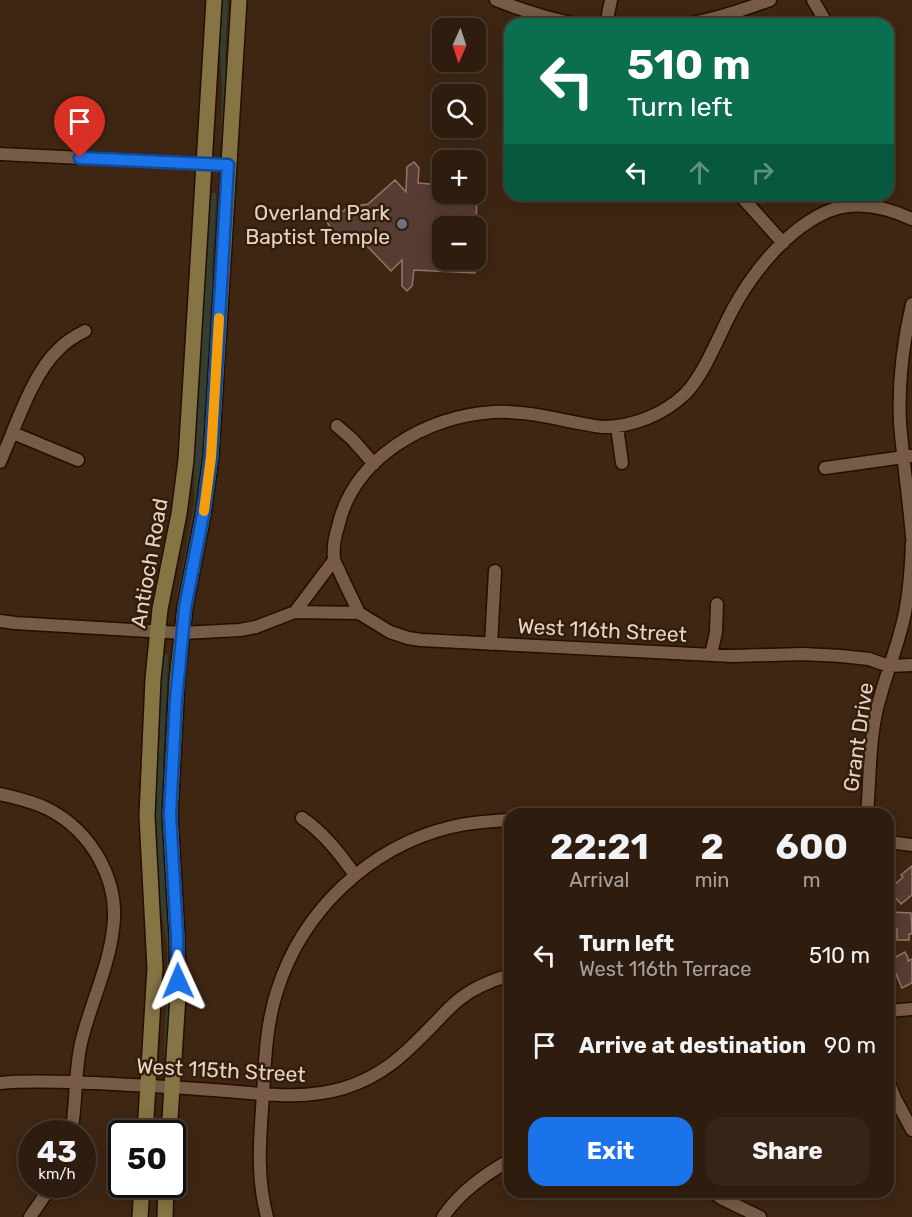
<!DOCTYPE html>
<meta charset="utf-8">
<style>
body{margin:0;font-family:Rubik,sans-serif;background:#362517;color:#f1f3f6;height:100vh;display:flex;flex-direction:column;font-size:22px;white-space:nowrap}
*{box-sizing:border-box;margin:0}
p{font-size:20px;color:#a7a19e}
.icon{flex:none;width:33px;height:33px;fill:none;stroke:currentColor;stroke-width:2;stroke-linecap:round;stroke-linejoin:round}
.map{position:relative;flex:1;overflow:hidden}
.sheet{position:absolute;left:504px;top:808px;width:390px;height:390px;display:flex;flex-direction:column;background:#2e1c0e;border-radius:18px;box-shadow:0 3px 15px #0003,0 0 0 2px #493a2e}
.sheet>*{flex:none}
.guide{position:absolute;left:504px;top:18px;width:390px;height:183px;border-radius:18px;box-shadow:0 3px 15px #0003,0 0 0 2px #493a2e;background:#0b6e4f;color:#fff;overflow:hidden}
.needle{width:39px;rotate:183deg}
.tools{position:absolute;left:432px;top:18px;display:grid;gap:12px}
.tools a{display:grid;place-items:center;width:54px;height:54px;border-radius:12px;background:#2e1c0e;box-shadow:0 3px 15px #0003,0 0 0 2px #493a2e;font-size:30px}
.speed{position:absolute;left:18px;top:1120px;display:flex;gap:12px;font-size:30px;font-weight:700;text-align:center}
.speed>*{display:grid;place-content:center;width:78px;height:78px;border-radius:50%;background:#2e1c0e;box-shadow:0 3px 15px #0003,0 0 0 2px #493a2e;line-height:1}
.speed small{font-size:15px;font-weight:400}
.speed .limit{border:3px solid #111;border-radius:9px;background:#fff;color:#111}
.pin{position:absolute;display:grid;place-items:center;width:51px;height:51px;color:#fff;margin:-62px -26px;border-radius:50% 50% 50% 0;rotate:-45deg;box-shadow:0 0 6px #0007}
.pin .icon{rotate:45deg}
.me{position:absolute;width:66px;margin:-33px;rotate:359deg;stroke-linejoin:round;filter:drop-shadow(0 0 4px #0008)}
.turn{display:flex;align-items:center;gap:21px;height:126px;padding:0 24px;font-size:27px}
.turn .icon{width:78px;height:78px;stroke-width:2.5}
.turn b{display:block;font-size:42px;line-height:51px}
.lanes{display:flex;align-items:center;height:57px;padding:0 24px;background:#0003;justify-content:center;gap:30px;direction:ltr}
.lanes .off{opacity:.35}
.eta{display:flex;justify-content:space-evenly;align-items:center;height:102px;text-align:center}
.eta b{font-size:36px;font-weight:700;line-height:42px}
.cta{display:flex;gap:12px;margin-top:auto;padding:12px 24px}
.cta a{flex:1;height:69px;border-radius:18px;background:#1a73e8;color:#fff;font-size:24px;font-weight:700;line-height:69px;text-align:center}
.cta a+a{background:#362517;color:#f1f3f6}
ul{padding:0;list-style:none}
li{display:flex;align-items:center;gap:18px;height:90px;padding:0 24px}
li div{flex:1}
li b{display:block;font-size:22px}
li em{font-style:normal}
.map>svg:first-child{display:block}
</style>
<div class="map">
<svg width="912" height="1217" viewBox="0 0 912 1217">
<rect width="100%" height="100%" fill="#3e2613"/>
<path fill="#343f31" d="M223,0H228L225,57L227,83L224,139H221L222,88L220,48Z
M212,193H216V203L212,271L215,305L202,490L180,601L177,600V595L192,515L194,501V463L210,205Z
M164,655H168V662L163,762L165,794L172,951L168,1059H165L164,1049L167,993V945L158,893L155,852L154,794L161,688L163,662Z"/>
<path fill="#573c33" stroke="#967467" stroke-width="1.5" d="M414,162L419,168L418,183L442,185V194H477L476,226H442V260H475V273L414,270L412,286L407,291L402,286V260L391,271L366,245L361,244L359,242H355L352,239L344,238L341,235L334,234L327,222L335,211H344L346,208L354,209L357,206L368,204L395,180L406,192L407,167Z
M912,866V895L901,904L893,895L895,893L891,888L903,877L901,875Z
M890,912L911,913L912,934H909V940H897V929H894V924L890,923Z
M905,952L908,958V961L912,959V983L902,988L890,960Z"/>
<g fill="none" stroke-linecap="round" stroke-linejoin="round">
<g stroke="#240e00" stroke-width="15">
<path id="street" d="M496,0C522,10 548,19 576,24
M813,0L827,24
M606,24L611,0
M688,24C716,19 743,10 770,0
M0,154L228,165
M740,195L783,243
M912,304C903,343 898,383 900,423C903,461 909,499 912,537
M337,426L352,439L374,464
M617,427L622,463
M13,433L78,460
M0,462C15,429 32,374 58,350C65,342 75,336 85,331
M825,468L911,456
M295,612L334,560
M359,613C353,600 347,588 341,575C339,570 335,564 334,559C333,549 335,536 338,527C353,458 426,416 493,412C530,410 566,422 602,427C632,427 663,415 685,394C705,374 720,332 734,307C746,285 760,266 777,248C820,205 855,193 912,219
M0,621L15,623L182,633L240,630L256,627L295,612L359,613L390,632L408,638L421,640L733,656L803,654L841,656L869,659L889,666L912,665
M491,644L495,571
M711,655L716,632L717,604
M0,794C16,798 32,801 48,809C91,831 120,880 113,929C109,966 91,1003 82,1039C74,1070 77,1103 71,1134
M867,814C870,780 869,743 877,709C883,683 893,659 900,633C909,604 911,572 912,542
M302,818C324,833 340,854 355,875
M888,842L912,845
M888,1011L912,1009
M888,1081L895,1098L912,1130
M0,1083C32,1080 63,1082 95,1083C135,1085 174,1087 213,1090C256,1093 302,1101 344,1088C384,1076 407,1052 435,1023C443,1015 451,1005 461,998C475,987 493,980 510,975
M713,1192L721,1198L760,1217
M30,1217L52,1185
M267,1217C256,1175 260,1138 263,1095C265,1060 266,1025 277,991C302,911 369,847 451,827C471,822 490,821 510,820
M443,1217C460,1192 484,1175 510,1160"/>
</g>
<g stroke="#240e00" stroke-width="18">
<path id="secondary" d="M145,1134L155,968L147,816L153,679L160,609L179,514L186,460L214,0
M169,1134L178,996L177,936L170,815L177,681L185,607L203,515L211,457L239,0
M140,1217L142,1185
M165,1217L166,1185"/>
</g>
<use href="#street" stroke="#775b47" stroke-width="12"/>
<use href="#secondary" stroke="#857444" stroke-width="15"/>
</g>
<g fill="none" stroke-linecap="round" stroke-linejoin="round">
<g stroke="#114b97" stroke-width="15">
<path id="route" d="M80,158L228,165L211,457L203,515L185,608L176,699L170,814L177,936L178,981"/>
</g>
<use href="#route" stroke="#1a73e8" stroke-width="10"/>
<path stroke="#f59e0b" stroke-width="10" d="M204,511L211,457L219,318"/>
</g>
<circle fill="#6b7280" stroke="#341d09" stroke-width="2" cx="402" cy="224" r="6"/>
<g text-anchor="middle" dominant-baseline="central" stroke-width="5" stroke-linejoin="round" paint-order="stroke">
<g font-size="21" fill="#e3d3c8" stroke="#341d09" text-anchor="end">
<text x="390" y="212">Overland Park<tspan x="390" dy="24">Baptist Temple</tspan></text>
</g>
<g font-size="21" fill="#e3d3c8" stroke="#341d09">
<text transform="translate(149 563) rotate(-80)">Antioch Road</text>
<text transform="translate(602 630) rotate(3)">West 116th Street</text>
<text transform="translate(858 737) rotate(-82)">Grant Drive</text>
<text transform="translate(221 1070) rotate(3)">West 115th Street</text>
</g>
</g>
</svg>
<div class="tools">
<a><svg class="needle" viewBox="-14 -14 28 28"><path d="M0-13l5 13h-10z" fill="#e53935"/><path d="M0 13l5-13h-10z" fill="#a7a19e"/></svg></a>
<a><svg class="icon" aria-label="search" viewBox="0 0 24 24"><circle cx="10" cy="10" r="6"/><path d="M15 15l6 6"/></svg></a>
<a>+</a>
<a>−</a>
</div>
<div class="speed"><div>43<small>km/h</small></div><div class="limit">50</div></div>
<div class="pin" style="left:80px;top:158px;background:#d93025"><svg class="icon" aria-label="arrive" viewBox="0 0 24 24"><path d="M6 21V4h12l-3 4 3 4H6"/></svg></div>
<svg class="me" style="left:178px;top:981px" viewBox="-20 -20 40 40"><path d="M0-17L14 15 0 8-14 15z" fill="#1a73e8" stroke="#fff" stroke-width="4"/></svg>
<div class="guide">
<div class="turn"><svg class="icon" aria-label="left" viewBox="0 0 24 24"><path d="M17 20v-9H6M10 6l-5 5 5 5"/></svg><div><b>510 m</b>Turn left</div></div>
<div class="lanes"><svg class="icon" aria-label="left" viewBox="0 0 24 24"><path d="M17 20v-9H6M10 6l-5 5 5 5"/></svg><svg class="icon off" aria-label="ahead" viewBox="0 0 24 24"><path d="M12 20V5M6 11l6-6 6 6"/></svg><svg class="icon off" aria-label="right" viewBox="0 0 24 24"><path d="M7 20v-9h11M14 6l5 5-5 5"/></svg></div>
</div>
<section class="sheet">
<div class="eta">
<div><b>22:21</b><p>Arrival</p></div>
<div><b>2</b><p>min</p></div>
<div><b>600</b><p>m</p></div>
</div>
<ul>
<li><svg class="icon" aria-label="left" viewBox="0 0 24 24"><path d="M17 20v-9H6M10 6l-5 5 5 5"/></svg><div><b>Turn left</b><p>West 116th Terrace</p></div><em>510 m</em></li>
<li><svg class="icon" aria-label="arrive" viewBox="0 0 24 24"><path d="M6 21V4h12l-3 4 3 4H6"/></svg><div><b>Arrive at destination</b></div><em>90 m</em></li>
</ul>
<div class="cta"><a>Exit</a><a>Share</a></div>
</section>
</div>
